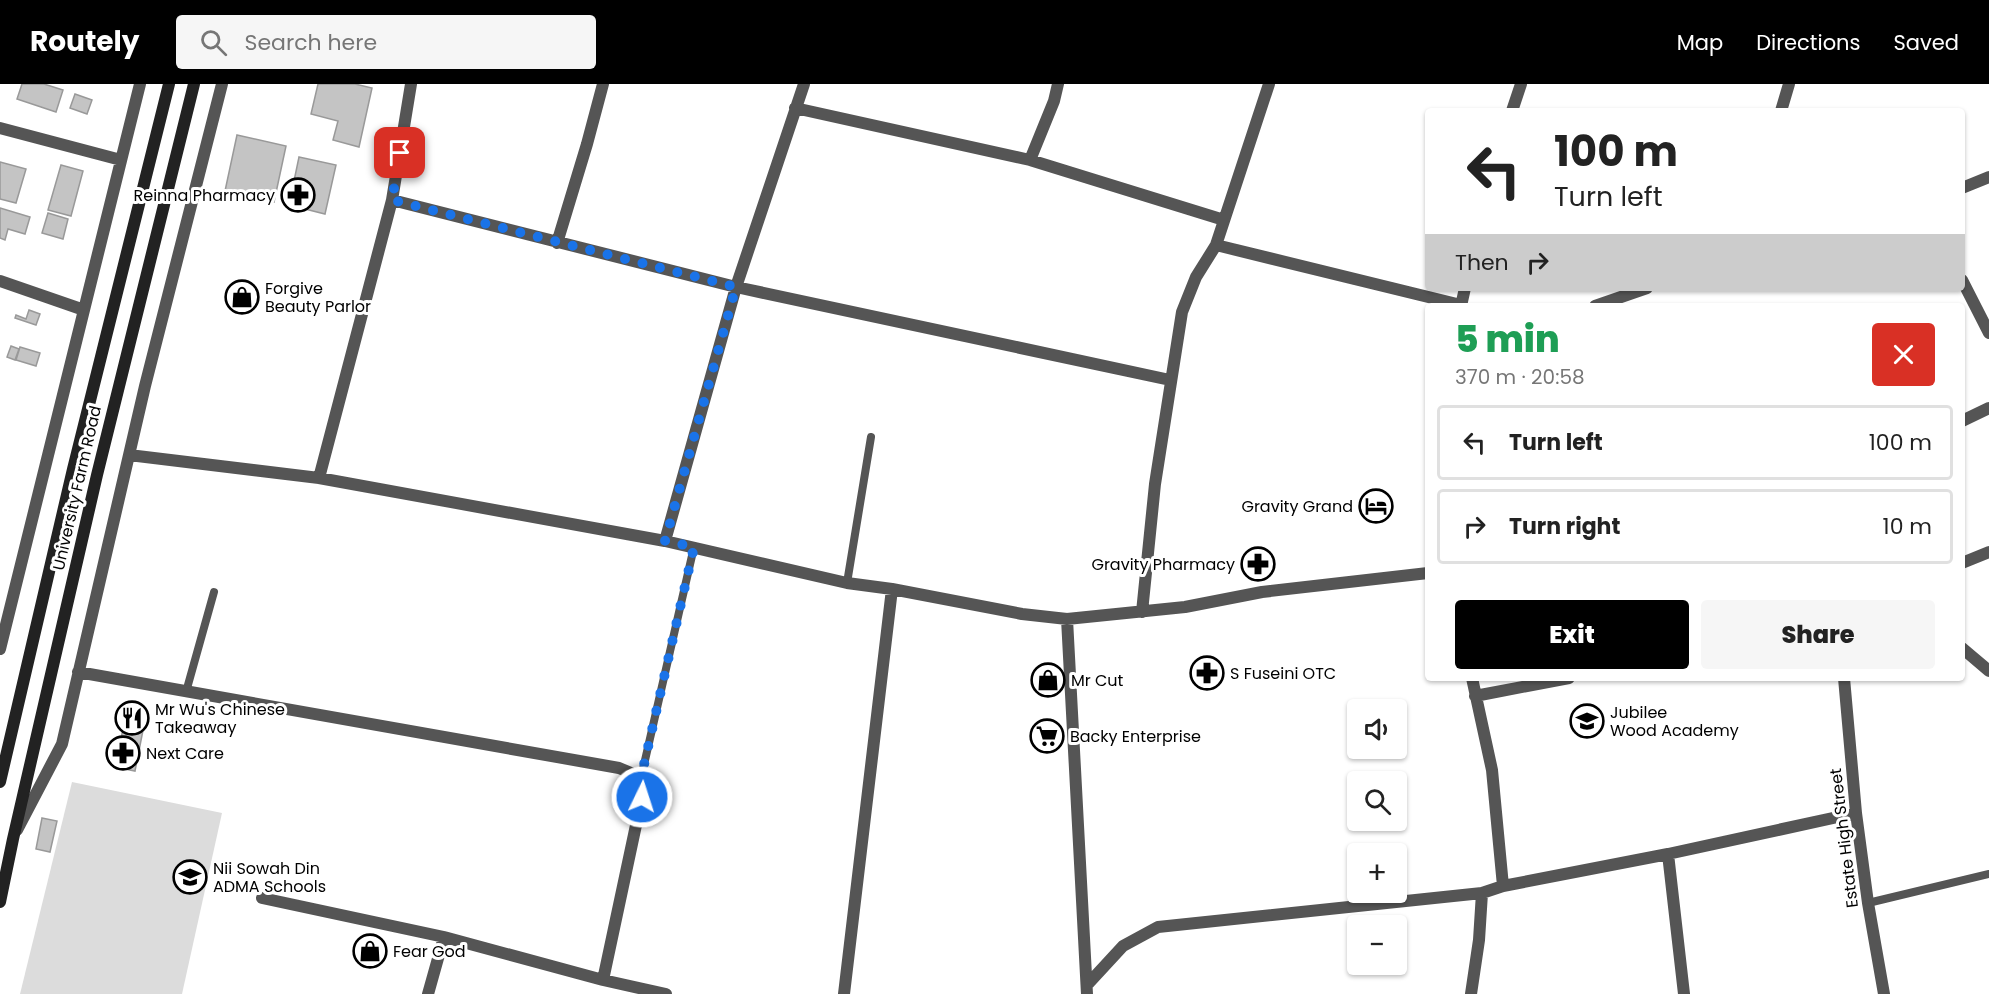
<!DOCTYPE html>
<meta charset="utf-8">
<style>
body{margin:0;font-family:Poppins,sans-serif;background:#f6f6f6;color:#222;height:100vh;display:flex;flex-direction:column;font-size:22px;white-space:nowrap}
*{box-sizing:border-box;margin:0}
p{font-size:20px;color:#767676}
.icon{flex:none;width:33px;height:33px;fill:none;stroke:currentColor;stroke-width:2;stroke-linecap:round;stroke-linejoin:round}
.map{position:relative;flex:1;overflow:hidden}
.details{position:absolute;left:1425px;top:219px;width:540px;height:378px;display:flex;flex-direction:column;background:#fff;border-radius:6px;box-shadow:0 2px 4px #0004}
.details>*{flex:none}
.top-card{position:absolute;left:1425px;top:24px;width:540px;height:183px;border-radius:6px;box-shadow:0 2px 4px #0004;background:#fff;color:#222;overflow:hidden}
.tools{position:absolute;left:1347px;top:615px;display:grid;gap:12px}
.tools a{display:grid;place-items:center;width:60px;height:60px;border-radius:6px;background:#fff;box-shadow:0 2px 4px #0004;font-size:30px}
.pin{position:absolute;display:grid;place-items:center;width:51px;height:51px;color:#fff;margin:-26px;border-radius:12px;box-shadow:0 3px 9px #0006}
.me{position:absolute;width:66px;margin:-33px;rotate:4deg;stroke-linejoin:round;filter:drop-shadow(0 0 4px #0008)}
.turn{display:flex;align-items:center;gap:21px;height:126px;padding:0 30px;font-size:27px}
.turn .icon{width:78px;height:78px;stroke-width:2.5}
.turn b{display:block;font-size:42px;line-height:51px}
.then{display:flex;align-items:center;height:57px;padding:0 30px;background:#0003;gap:12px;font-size:22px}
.round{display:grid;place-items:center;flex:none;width:63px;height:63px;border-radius:6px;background:#f6f6f6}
.overview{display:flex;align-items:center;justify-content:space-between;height:102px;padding:0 30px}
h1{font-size:36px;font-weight:800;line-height:45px;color:#1e9e55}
.primary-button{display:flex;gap:12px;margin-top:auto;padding:12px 30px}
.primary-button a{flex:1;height:69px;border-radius:6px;background:#000;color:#fff;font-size:24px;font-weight:800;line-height:69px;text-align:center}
.primary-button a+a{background:#f6f6f6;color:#222}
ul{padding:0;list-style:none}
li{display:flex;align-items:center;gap:18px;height:75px;margin:0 12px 9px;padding:0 18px;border:3px solid #e0e0e0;border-radius:6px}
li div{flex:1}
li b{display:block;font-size:22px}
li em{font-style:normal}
header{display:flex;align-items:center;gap:36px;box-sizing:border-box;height:84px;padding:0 30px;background:#000;color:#fff}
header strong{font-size:28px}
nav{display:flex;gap:33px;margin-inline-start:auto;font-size:21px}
.search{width:420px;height:54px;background:#f6f6f6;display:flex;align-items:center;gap:15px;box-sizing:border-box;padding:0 21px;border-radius:6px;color:#767676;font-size:22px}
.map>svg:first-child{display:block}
</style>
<header>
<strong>Routely</strong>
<div class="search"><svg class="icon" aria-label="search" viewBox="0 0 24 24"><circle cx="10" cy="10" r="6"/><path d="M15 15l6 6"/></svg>Search here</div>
<nav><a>Map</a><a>Directions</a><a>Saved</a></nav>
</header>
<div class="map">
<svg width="1989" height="910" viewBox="0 0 1989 910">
<rect width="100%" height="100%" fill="#fff"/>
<path fill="#dcdcdc" d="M72,698L222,729L182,910H20Z"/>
<path fill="#c4c4c4" stroke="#999" stroke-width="1.5" d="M22,0H44L63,6L56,28L17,15Z
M318,0H355L372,4L359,63L333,56L338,37L311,30Z
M75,10L92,16L87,30L70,24Z
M237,51L286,62L274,118L225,107Z
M299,73L336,81L325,130L289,121Z
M0,78L26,85L16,119L0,115Z
M61,81L83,87L71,132L48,126Z
M0,124L30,133L25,150L8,145L5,156L0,154Z
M48,129L68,135L63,155L42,149Z
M29,226L40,230L36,241L15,234L16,231L26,235Z
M11,262L19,265L15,276L7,273Z
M20,263L40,269L36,282L16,276Z
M127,626L146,631L135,687L115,683Z
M42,734L57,737L50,768L36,765Z"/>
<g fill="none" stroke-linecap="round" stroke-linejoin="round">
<path stroke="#555" stroke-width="8" d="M847,499L871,353
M186,608L214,508
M640,698L694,463
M1868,819L1989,790"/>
<path stroke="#555" stroke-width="12" d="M795,24L1030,76L1224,136
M1512,27L1521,0
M1781,27L1789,0
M0,44L121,76
M1030,76L1054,17L1058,0
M1962,104L1989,93
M392,116L736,203L1170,296
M557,159L587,60L603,0
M1216,161L1461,221
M1962,196L1989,249
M0,197L84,226
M1461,222L1465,204
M1595,222L1647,204
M1962,337L1989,324
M129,371L319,394L665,457L847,499L892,505L1022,530L1067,535L1185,523L1262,508L1428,489
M319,394L392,116L411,0
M665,457L736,203L804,0
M1962,479L1989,468
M1142,528L1155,400L1182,228L1196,193L1216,161L1269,0
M1067,535L1087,910
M1962,564L1989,587
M0,565L140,0
M78,588L619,684L631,689L640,698L642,713L603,896
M1472,594L1492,686L1503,802
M1844,594L1856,729L1868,819L1884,910
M1475,612L1569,594
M17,746L62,660L145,302L222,0
M1668,770L1684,910
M262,814L444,853L603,896L666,910
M1087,901L1123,862L1158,843L1482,809L1503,802L1668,770L1856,729
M428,910L444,853
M844,910L892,505
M1471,910L1479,856L1482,809"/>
<path stroke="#222" stroke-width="12" d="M0,698L73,385L169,0
M0,818L13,755L97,391L194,0"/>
</g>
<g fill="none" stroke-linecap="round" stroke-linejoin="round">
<path stroke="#1a73e8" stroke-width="10" stroke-dasharray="0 18" d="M400,69L392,116L736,203L665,457L694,463L640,698L642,713"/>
</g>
<defs>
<g id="pharmacy-ring" transform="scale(1.725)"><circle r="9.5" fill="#fff" stroke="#000" stroke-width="1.5"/><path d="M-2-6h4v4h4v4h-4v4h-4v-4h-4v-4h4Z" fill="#000"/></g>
<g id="shop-ring" transform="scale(1.725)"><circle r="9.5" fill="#fff" stroke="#000" stroke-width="1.5"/><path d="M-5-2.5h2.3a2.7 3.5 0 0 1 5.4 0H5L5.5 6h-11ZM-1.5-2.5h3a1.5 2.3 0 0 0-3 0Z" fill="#000"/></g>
<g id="hotel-ring" transform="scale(1.725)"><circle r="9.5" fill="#fff" stroke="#000" stroke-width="1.5"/><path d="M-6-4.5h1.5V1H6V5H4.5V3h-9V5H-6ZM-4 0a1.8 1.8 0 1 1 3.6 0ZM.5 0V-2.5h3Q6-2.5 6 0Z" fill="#000"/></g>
<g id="restaurant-ring" transform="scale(1.725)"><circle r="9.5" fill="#fff" stroke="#000" stroke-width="1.5"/><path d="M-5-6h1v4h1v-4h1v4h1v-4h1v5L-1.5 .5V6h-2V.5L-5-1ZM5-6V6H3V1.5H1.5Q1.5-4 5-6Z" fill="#000"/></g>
<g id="school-ring" transform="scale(1.725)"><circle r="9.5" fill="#fff" stroke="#000" stroke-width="1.5"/><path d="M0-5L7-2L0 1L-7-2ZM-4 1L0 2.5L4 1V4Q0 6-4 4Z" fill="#000"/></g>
<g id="supermarket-ring" transform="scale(1.725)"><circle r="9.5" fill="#fff" stroke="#000" stroke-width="1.5"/><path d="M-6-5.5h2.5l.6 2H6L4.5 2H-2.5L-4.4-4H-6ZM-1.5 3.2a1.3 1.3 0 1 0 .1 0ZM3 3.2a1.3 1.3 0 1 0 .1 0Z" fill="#000"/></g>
</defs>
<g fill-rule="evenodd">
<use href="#pharmacy-ring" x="298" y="111"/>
<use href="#shop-ring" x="242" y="213"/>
<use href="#hotel-ring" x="1376" y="422"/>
<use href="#pharmacy-ring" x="1258" y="480"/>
<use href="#pharmacy-ring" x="1207" y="589"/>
<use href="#shop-ring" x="1048" y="596"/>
<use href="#restaurant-ring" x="132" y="634"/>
<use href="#school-ring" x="1587" y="637"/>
<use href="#supermarket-ring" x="1047" y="652"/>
<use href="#pharmacy-ring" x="123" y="669"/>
<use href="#school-ring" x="190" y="793"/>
<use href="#shop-ring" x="370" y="867"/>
</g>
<g text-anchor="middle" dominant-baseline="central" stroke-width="6" stroke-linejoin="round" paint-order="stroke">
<g font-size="16" fill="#000" stroke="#fff" text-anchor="start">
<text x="275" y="111" text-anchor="end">Reinna Pharmacy</text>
<text x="265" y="204">Forgive<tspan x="265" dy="18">Beauty Parlor</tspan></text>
<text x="1353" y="422" text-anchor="end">Gravity Grand</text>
<text x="1235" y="480" text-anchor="end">Gravity Pharmacy</text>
<text x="1230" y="589">S Fuseini OTC</text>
<text x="1071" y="596">Mr Cut</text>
<text x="155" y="625">Mr Wu's Chinese<tspan x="155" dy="18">Takeaway</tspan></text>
<text x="1610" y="628">Jubilee<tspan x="1610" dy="18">Wood Academy</tspan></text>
<text x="1070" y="652">Backy Enterprise</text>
<text x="146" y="669">Next Care</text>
<text x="213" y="784">Nii Sowah Din<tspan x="213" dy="18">ADMA Schools</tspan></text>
<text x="393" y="867">Fear God</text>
</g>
<g font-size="16" fill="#000" stroke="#fff">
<text transform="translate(77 404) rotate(-77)">University Farm Road</text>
<text transform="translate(1844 754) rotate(-97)">Estate High Street</text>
</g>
</g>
</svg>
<div class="tools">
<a><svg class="icon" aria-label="sound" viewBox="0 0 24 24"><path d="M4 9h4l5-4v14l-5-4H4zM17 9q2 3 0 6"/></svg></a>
<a><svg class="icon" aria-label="search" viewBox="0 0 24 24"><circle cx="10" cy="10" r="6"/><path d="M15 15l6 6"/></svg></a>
<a>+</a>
<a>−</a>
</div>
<div class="pin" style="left:400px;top:69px;background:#d93025"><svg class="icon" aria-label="arrive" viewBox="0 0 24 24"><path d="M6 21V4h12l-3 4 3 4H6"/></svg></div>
<svg class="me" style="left:642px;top:713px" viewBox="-20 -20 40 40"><circle r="17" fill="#1a73e8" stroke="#fff" stroke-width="3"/><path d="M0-11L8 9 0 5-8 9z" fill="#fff"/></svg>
<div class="top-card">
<div class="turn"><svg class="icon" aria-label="left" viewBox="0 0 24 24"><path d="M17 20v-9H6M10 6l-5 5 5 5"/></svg><div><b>100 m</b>Turn left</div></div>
<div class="then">Then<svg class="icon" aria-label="right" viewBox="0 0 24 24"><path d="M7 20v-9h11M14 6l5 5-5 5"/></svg></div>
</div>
<section class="details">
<div class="overview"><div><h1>5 min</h1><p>370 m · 20:58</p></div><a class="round" style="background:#d93025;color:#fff"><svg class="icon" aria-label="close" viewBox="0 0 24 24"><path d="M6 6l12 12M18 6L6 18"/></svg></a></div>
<ul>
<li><svg class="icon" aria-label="left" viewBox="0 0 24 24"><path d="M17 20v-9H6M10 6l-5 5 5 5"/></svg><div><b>Turn left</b></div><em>100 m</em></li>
<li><svg class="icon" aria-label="right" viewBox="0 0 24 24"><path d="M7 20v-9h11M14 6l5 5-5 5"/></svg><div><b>Turn right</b></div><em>10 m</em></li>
</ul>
<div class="primary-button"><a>Exit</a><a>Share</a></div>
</section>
</div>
